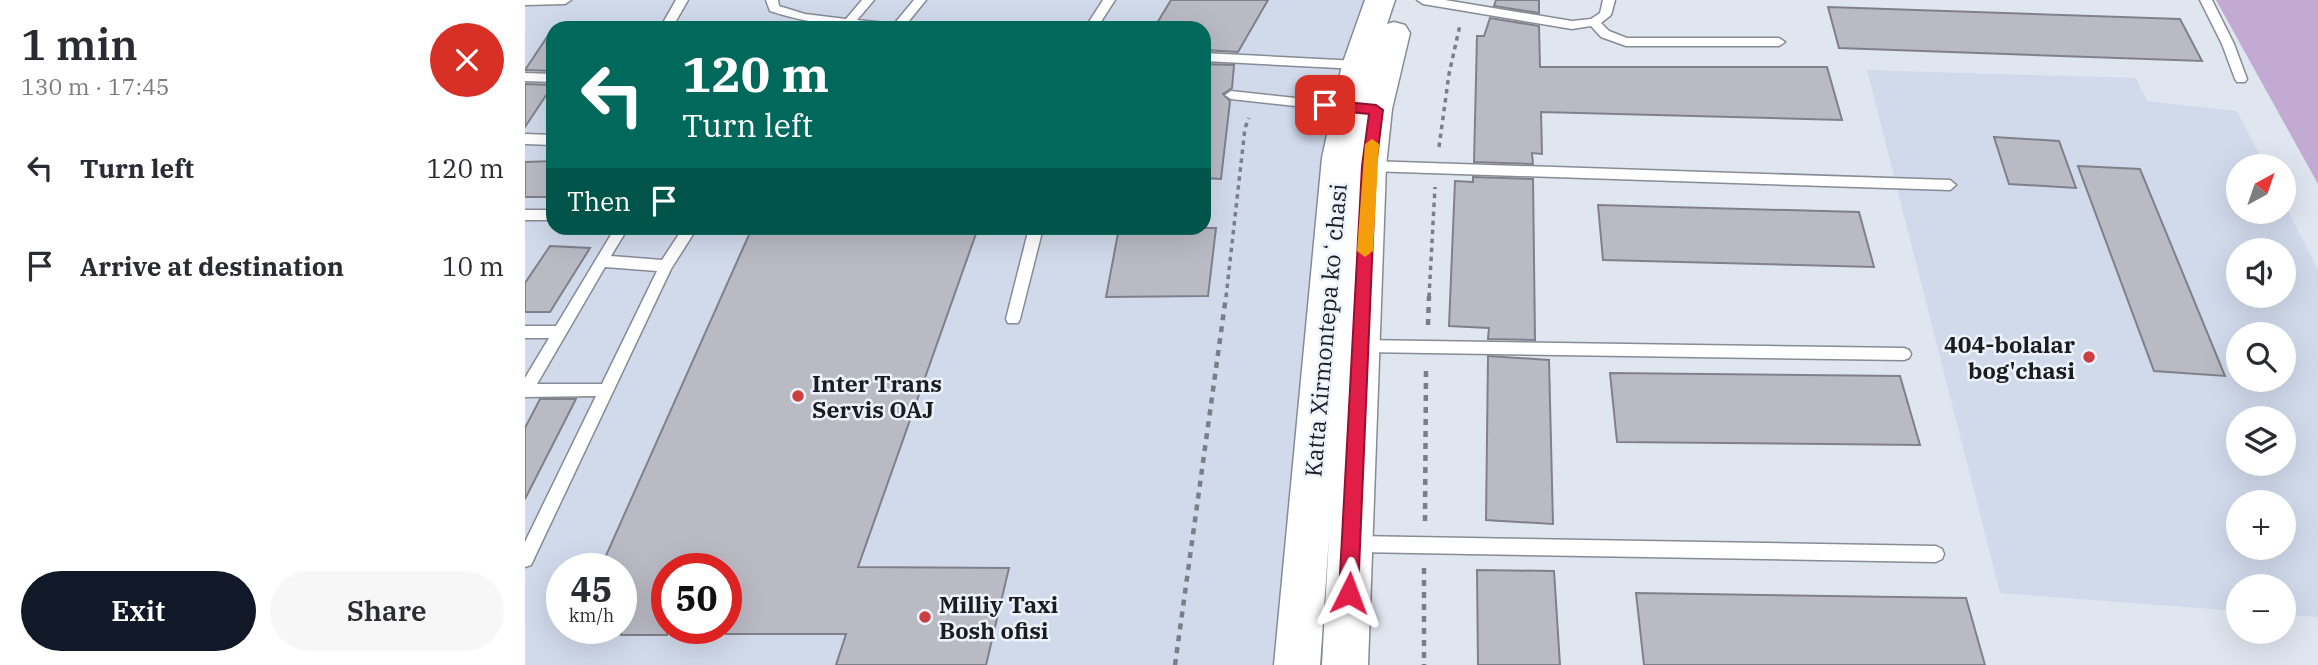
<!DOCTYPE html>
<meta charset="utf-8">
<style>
body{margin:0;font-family:"IBM Plex Serif",serif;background:#f7f7f7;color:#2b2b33;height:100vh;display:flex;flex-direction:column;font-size:26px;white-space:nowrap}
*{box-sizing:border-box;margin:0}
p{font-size:23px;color:#7c7c81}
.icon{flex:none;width:38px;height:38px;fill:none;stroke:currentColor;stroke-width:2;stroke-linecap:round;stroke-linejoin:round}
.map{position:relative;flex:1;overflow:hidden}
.sheet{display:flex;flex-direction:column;background:#fff;width:525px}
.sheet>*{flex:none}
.banner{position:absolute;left:21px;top:21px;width:665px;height:214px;border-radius:21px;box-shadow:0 7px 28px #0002;background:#00695c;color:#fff;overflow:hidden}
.needle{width:46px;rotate:40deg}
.buttons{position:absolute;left:1701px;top:154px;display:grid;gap:14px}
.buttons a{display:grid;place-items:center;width:70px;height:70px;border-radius:50%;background:#fff;box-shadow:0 7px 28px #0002;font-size:35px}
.speed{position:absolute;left:21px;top:553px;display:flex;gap:14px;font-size:35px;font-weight:700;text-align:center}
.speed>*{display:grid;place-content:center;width:91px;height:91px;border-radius:50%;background:#fff;box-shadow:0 7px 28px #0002;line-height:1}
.speed small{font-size:18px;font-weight:400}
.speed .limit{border:10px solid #d22;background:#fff;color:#111}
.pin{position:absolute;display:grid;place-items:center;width:60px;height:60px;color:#fff;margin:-30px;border-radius:14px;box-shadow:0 4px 10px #0006}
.me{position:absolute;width:77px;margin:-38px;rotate:3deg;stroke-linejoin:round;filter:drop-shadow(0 0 5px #0008)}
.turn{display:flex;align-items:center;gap:24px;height:147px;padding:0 21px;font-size:32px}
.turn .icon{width:91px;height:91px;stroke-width:2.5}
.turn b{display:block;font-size:49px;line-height:60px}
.then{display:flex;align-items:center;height:66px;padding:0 21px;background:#0003;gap:14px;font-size:26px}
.round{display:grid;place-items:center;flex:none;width:74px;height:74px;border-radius:37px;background:#f7f7f7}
.head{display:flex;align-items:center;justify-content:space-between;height:119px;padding:0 21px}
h1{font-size:42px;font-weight:600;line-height:52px}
.action{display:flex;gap:14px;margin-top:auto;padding:14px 21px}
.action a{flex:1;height:80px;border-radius:42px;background:#111827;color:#fff;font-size:28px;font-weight:600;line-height:80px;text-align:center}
.action a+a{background:#f7f7f7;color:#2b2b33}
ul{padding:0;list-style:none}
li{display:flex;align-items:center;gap:21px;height:98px;padding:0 21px}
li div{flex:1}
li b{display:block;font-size:26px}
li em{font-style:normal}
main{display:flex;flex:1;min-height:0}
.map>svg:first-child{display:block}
</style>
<main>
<section class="sheet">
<div class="head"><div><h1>1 min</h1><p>130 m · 17:45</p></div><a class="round" style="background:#d93025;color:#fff"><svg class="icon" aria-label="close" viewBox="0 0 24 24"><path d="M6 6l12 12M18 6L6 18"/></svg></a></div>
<ul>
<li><svg class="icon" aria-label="left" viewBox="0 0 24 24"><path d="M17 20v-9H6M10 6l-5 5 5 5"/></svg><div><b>Turn left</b></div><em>120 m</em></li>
<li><svg class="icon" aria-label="arrive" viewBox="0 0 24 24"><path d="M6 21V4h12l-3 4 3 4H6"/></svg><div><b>Arrive at destination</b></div><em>10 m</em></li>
</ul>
<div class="action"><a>Exit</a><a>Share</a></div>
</section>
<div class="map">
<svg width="1793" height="665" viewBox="0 0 1793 665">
<rect width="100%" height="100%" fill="#e0e6f0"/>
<path fill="#d1daeb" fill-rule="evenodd" d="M0,0H855L772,665H0ZM28,28H679V228H28ZM37,569H96V628H37ZM142,569H201V628H142Z
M1342,70L1611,78L1622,101L1712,111L1740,166H1713V212H1759V203L1793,270V617L1759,615V586H1713V611L1475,593ZM1713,250H1759V296H1713ZM1713,334H1759V380H1713ZM1713,418H1759V464H1713ZM1713,502H1759V548H1713Z"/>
<path fill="#c2aad3" d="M1691,0H1793V184Z"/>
<path fill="#babac5" stroke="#80808a" stroke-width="2" d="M646,0H743L713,52L679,50V28H629Z
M971,0H1014V13L969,6Z
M1303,7L1655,19L1677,61L1314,48Z
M965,18L1014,26L1015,67H1302L1317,120L1016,112L1017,154L1007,153L1008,164L949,162L952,36H959Z
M28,28V71L0,70Z
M679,64L709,65L707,88L698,94L705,101L696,179L679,178Z
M0,84L28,85L0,127Z
M1469,137L1534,141L1551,188L1484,184Z
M28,161V197H0V162Z
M1553,166L1615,169L1700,376L1629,371Z
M948,177L1008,179L1010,340L963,339L964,328L924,326L930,181L948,182Z
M1073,205L1334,212L1349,267L1078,260Z
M227,228H453L333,567L484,568L461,665H311L321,634H201V569H142V635H96V569H75Z
M594,228H691L683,296L581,297Z
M25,246L65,248L25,312H0V283Z
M963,356L1024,360L1028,524L961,520Z
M1085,373L1375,376L1395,445L1092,442Z
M15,399H51L0,499V428Z
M952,570L1029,571L1035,665H953Z
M1111,593L1441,598L1460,665H1119Z"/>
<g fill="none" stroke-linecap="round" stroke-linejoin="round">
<g stroke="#868b95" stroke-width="3">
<path id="service" d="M0,0H46L40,4L0,5Z
M151,0H163L147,28H135Z
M241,0H253L254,6L280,14L321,19L337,0H349L332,20L369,24L389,0H401L380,26L381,28C332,28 291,26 245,11Z
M578,0H590L572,28H560Z
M892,0H920L1047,21L1066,19L1075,13L1078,0H1090L1086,15L1076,23L1084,31L1102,38H1254L1260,42L1254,46H1101L1076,37L1066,26L1047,29L898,4Z
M1675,0H1687L1709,44L1722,79L1720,82H1712L1710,79L1697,44Z
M679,53L833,61L839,65L833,69L679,61Z
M0,73L28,74V82L0,81Z
M706,91L826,104L832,108L826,112L706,99L700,95Z
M0,134L28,135V145L0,144Z
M844,161L1425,180L1431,185L1425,190L844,171L838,166Z
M0,210H28V220H0Z
M90,228H103L86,256L137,260L158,228H172L146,269L6,565L0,567V542L71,396L0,397V378L24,338H0V326H31ZM80,267L132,271L77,384H12Z
M504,228H518L495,319L493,323H483L481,319Z
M837,340L1379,348L1384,350L1386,354L1384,358L1379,360L837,352L832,350L830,346L832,342Z
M831,536L1411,546L1417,549L1419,554L1417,559L1411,562L831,552L825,549L823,544L825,539Z"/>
</g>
<g stroke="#868b95" stroke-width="3">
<path id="secondary" d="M840,0H870L862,24L869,22L880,25L885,33L867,109L861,166L843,665H797L804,537L795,665H749L797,158L817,65Z"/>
</g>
<path stroke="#7a7e85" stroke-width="3.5" stroke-dasharray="4.5 4.5" stroke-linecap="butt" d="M914,147L924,74L935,25
M701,297L720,128L724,118
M904,297L910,187"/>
<path stroke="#7a7e85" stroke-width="4.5" stroke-dasharray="6 6" stroke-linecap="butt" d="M903,325L904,296
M900,521L901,369
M899,568V665
M650,665L701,296"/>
<use href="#service" fill="#fff" fill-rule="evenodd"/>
<use href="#secondary" fill="#fff" fill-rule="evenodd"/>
</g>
<path fill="#e11d48" stroke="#92132f" stroke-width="2" d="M800,100L851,105L858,110L851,166L833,593L830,599L824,602L817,599L814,593L837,166L844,114L795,109V102Z"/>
<path fill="#f59e0b" d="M847,139L854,144L848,251L840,257L832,251L840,144Z"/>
<g fill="#cd3e40" stroke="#edf3fd" stroke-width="2.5">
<circle cx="1564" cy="357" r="7"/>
<circle cx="273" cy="396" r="7"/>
<circle cx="400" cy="617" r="7"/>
</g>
<g text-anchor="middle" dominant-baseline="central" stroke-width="5" stroke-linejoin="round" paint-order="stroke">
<g font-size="23" fill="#1a1c20" stroke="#edf3fd">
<text transform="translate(800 330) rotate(-85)">Katta Xirmontepa koʻchasi</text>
</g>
<g font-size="23" font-weight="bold" fill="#1a1c20" stroke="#edf3fd" text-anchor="start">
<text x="1550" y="344" text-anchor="end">404-bolalar<tspan x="1550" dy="26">bog'chasi</tspan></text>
<text x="287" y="383">Inter Trans<tspan x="287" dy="26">Servis OAJ</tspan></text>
<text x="414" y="604">Milliy Taxi<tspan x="414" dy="26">Bosh ofisi</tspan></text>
</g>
</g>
</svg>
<div class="buttons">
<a><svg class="needle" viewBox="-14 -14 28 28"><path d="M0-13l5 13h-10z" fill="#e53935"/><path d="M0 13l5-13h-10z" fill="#7c7c81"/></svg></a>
<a><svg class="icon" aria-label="sound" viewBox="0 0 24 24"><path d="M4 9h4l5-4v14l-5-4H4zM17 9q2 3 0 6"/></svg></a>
<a><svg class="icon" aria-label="search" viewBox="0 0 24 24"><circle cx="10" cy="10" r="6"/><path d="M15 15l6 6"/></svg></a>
<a><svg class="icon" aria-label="layers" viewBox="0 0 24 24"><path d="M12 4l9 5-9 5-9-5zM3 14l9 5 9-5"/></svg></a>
<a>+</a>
<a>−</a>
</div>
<div class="speed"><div>45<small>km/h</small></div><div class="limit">50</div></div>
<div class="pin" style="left:800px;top:105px;background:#d93025"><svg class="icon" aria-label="arrive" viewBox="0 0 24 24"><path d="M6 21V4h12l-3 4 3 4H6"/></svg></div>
<svg class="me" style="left:824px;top:593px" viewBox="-20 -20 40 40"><path d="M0-17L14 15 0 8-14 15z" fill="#e11d48" stroke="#fff" stroke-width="4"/></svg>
<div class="banner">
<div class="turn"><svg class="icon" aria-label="left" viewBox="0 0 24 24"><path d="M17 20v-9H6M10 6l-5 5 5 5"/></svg><div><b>120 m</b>Turn left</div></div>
<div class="then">Then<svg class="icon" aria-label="arrive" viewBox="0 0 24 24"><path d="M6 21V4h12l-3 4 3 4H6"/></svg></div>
</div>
</div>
</main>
